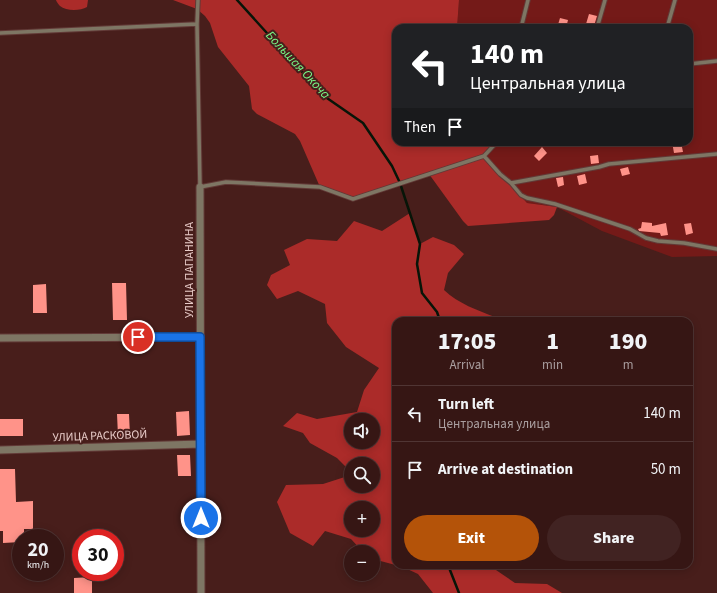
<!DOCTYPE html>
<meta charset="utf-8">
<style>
body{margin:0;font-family:"Source Sans 3",sans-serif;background:#412322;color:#f1f3f6;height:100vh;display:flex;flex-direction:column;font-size:15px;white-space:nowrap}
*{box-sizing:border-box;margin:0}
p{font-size:13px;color:#aa9fa0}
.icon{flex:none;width:22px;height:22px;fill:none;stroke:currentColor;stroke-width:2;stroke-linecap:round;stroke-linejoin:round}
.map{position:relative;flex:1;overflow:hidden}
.sheet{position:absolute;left:392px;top:317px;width:301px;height:252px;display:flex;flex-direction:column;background:#361614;border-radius:12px;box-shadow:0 2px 10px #0003,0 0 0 1px #503534}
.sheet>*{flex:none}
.banner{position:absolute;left:392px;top:24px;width:301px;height:122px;border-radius:12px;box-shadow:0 2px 10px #0003,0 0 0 1px #503534;background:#202124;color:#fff;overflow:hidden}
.tools{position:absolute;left:344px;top:413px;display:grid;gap:8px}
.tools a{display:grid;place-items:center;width:36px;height:36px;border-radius:50%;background:#361614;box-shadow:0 2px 10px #0003,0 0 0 1px #503534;font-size:20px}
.speed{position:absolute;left:12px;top:529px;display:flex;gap:8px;font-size:20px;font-weight:700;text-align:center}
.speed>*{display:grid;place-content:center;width:52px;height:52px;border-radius:50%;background:#361614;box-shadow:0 2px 10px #0003,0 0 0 1px #503534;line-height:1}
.speed small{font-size:10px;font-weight:400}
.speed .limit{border:6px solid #d22;background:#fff;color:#111}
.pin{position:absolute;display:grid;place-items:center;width:34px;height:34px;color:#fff;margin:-17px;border:2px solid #fff;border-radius:50%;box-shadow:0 1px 4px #0007}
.me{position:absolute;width:44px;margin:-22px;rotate:0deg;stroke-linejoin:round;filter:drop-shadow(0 0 3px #0008)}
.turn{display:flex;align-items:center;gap:14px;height:84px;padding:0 12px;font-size:18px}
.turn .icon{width:52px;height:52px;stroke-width:2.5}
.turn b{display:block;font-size:28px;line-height:34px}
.then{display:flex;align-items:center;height:38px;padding:0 12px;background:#0003;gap:8px;font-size:15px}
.eta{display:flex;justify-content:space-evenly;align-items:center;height:68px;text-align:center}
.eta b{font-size:24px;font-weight:800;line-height:28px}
.action{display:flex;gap:8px;margin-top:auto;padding:8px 12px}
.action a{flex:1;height:46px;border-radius:24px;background:#b45309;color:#fff;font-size:16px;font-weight:800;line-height:46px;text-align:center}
.action a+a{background:#412322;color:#f1f3f6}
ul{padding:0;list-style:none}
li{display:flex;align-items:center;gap:12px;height:56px;padding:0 12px;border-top:1px solid #503534}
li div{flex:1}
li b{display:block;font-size:15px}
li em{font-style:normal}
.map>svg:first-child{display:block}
</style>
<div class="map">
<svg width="717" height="593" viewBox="0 0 717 593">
<rect width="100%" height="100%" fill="#481e1b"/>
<path fill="#741a18" d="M459,0H717V256L672,257L602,231L557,207L527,203L484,156L492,147L491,142H689V28H457Z"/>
<path fill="#ab2b29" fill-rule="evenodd" d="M56,0H88L87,7C80,11 66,11 60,6C59,5 56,1 56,0Z
M173,0H459L457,28H396V142H491L492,147L484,156L527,203L557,207L554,215L549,220L468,226L463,221L429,174L353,199L320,187L300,141L295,134L257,114L252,109L249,86L218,47L210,23L205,16L197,9Z
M410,213L420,244L433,237L454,245L464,254L448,273L444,290C459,304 477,310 495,317L496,321H396V565H493V568L515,583L547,584L562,593H433L418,574L403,567L373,559V552H363L351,539L325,531L313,546L290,533L277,502L286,485L323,484L351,475V486H373V464H351V472L337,458L310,443L303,433L283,426L297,413L317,419L357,412L364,390L379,368L346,347L327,323L325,304L298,291L277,299L267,285L271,275L290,265L284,250L307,239L337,241L354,221L382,231ZM351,420H373V442H351ZM351,508H373V530H351Z"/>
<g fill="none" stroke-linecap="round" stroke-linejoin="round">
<path stroke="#071508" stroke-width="2.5" d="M237,0L324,96L363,123L392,166L400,183L420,244L417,264L422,293L437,312L440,321
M448,565L459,593"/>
</g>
<path fill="#ff9389" d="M589,14L597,16L594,26L586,24Z
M560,18L568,20L566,28H557Z
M672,142H681L683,152L674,153Z
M542,147L547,153L539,161L534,156Z
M598,155L599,163L591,164L590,156Z
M628,167L630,174L622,176L620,169Z
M585,174L587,183L579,185L577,176Z
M563,177L564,185L558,187L556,178Z
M642,222L652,223V226L666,223L668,235L661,236L660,233L639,231L638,229L641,228Z
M691,223L693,233L686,235L684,224Z
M112,283H126L127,320H113Z
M46,284L47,313H33V285Z
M189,411L190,435L177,436L176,412Z
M117,414H129L130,436H118Z
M0,419H23V436H0Z
M177,455H190L191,476H178Z
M0,469H15L16,502L33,501V529H24V538H21V542L3,543V531H0Z
M92,577V593H74V578Z"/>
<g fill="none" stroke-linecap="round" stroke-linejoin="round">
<g stroke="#623a37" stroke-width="5.5">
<path id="lane" d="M197,24L198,0
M521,28L528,0
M597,28L605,0
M667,28L675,0
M0,33L197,24L200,187L226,182L320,187L353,199L484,156L497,142
M689,64L717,61
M484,156L500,174L511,183L521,195L527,198L555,204L630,229L646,238L658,241L684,243L717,249
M511,183L599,167L609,164L717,154"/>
</g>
<g stroke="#623a37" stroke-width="9">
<path id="street" d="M200,187L201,593
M0,338L199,337
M0,450L201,444"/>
</g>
<use href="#lane" stroke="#7e7664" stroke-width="3.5"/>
<use href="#street" stroke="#7e7664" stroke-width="7"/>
</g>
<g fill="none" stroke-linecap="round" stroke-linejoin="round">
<g stroke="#114b97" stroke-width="10">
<path id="route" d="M138,337H200L201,518"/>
</g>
<use href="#route" stroke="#1a73e8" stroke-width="7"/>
</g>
<g text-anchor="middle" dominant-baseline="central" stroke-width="4" stroke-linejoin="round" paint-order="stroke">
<g font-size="12" fill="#e8cbc8" stroke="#481e1b">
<text transform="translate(189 270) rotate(-90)">УЛИЦА ПАПАНИНА</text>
<text transform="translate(100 436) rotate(-2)">УЛИЦА РАСКОВОЙ</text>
</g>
<g font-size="13" font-style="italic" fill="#79fe8a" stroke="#481e1b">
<text transform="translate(298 65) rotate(47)">Большая Окоча</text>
</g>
</g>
</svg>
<div class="tools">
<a><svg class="icon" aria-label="sound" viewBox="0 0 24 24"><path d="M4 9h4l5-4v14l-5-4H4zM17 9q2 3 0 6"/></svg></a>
<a><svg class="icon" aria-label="search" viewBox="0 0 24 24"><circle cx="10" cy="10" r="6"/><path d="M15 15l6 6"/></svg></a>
<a>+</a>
<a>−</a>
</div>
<div class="speed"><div>20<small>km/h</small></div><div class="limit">30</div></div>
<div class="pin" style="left:138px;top:337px;background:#d93025"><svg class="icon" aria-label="arrive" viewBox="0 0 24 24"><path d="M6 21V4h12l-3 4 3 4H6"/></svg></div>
<svg class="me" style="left:201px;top:518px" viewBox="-20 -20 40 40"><circle r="17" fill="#1a73e8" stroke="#fff" stroke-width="3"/><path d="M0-11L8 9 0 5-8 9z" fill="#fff"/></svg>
<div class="banner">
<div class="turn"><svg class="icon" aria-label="left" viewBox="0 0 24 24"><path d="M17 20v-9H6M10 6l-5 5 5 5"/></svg><div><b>140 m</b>Центральная улица</div></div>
<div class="then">Then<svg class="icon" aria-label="arrive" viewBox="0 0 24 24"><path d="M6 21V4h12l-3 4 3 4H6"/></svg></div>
</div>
<section class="sheet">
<div class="eta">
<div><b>17:05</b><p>Arrival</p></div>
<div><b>1</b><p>min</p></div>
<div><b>190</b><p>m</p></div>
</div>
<ul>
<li><svg class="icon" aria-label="left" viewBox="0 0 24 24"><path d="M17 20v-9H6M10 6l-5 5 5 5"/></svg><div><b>Turn left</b><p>Центральная улица</p></div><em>140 m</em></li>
<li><svg class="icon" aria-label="arrive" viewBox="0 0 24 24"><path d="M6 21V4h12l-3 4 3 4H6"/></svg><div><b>Arrive at destination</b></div><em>50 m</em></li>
</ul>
<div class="action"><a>Exit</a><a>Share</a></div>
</section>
</div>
